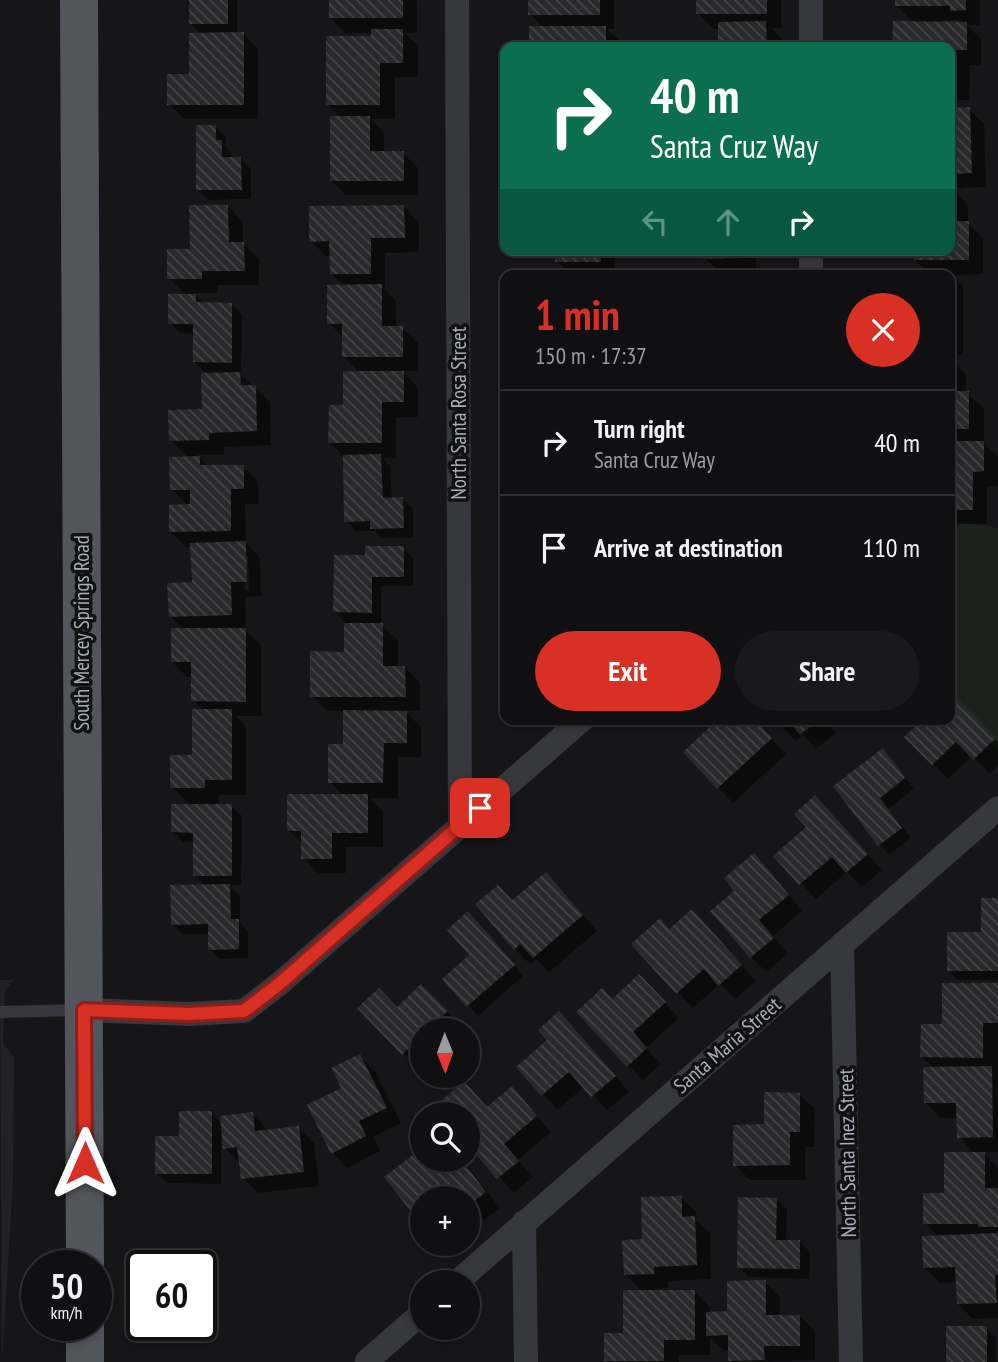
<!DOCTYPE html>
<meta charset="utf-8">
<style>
body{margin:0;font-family:"PT Sans Narrow",sans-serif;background:#19191b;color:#f1f3f6;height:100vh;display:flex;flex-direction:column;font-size:26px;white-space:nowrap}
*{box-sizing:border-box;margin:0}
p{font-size:23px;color:#9c9d9f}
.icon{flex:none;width:38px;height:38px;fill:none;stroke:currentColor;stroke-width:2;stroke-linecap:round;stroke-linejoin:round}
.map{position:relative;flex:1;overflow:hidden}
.side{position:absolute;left:500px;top:270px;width:455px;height:455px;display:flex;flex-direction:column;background:#101012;border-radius:14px;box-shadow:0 4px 10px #0003,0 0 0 2px #303032}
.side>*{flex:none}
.top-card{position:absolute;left:500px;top:42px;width:455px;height:214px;border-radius:14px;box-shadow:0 4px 10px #0003,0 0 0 2px #303032;background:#0b6e4f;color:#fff;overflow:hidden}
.needle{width:46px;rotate:179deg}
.buttons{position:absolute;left:410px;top:1018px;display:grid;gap:14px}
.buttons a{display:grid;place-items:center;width:70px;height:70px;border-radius:50%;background:#101012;box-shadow:0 4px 10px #0003,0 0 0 2px #303032;font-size:35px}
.speed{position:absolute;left:21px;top:1250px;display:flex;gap:14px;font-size:35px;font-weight:700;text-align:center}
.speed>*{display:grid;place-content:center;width:91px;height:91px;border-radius:50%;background:#101012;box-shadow:0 4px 10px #0003,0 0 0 2px #303032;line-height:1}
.speed small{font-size:18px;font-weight:400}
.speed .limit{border:4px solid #111;border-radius:10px;background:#fff;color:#111}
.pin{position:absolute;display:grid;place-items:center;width:60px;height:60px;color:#fff;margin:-30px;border-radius:14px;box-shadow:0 4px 10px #0006}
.me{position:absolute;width:77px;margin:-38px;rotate:0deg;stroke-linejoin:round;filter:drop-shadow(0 0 5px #0008)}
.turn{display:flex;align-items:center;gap:24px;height:147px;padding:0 35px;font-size:32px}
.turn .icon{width:91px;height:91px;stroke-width:2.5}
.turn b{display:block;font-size:49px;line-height:60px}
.lanes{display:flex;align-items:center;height:66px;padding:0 35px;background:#0003;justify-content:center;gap:35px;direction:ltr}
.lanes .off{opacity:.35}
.round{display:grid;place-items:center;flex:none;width:74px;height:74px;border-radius:37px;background:#19191b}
.headline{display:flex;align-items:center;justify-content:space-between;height:119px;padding:0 35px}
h1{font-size:42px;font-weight:600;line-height:52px;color:#d93025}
.primary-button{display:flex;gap:14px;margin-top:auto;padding:14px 35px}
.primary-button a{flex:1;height:80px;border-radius:42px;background:#d93025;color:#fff;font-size:28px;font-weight:600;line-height:80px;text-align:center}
.primary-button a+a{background:#19191b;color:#f1f3f6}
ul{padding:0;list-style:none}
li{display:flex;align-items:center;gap:21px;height:105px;padding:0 35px;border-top:2px solid #303032}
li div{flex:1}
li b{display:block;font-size:26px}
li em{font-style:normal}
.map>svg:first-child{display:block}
</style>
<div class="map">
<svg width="998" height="1362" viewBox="0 0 998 1362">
<defs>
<pattern id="building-back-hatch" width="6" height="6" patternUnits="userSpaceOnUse" patternTransform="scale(1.75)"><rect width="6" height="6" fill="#29292c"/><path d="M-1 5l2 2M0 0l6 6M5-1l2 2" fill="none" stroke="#454548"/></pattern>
</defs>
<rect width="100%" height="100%" fill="#161618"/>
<path fill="#222225" d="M0,980H14L5,990L3,1043L14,1058L13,1183L2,1362Z"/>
<path fill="#1c231d" d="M950,520L998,528V750L950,696Z"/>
<path fill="#0007" fill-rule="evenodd" d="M191,0H237V34H243L258,49V119H184L169,104L191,76L202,35L190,23Z
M330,0H415L417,2V33H405L418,46V77H395V119H371L384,133V153H403L418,168V195H346L331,180L341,118L328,104L373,38V33H345L330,18Z
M530,0H614V29H607L621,42V47H531V27H543L530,14Z
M698,0H781V28H771L781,38V47H720V29H713L698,13Z
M896,0H980V25H967L981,39V65H970L969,100H950V47H894V23H914L896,5ZM943,20H962L965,24H943Z
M969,109L984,124L986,187L951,188L968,205V223L983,238V274L952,275L963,286V355H950V275H930L915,260L950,250V110Z
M215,127L226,137L225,146L231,152L232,159H241L251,169V199L208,200L198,190Z
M228,206L243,222V243L259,259V285H217V293H193L204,304H232L242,315L241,372H238L270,402L271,445L224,447V455H197L209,467L243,466L258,482L259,504H245L246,543L260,558L261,596L245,597L246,631L261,645V716H236L246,726V795H219V806H231L242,816L241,885H229L240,896V923L248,931V958L220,959L210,949V934H182L172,924L206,886L194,875V842H183L173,832L191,806L172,787L194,757L204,711L193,700V677H187L172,662L184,630L170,616L193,584L192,547H186L171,532L189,506L171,489L189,458L171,441L204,411L208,375L194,362L195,334L180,333L170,323L187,296L169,278ZM244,556H248L249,591H245Z
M404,207L419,222V252L385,253V290L396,301V328H402L418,343V371H402L418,388V417H396V458H382L390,466L392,499H402L413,509V538H382L375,531H356L346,521L344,457L330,442L360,373L344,357V338L329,323L344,286L331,274V256H326L311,241Z
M557,250H615V275H571L557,261Z
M705,250H756V273H720L705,258Z
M950,359L966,374V393L984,408V443L998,457V486H987V524H950Z
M403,548L413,558V586H381V625L398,640V667H405L420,683V711H405L421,727V757H398V798H369L383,811V847H346V873H318L303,858V844L288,830L344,796L330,782L344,746L345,711H327L312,696L346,654V623L335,612L367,557Z
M950,694L998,742V765L990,774L972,756L948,779L907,737L950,719Z
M753,719L786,754L733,803L685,752L717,722Z
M775,719H825L836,733L816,749L803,735L796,741Z
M883,751L914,789L888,809L911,838L889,855L835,786Z
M830,813L882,870L862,887L847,872L816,899L776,856Z
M768,870L802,911L773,936L788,954L766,972L751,957Z
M561,889L597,931L549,972L536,959L530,964L515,949L513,902Z
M998,900V980H958L948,970L983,934Z
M478,924L523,976L478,1016L444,979L472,955Z
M707,926L756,981L735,999L720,984L693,1008L634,944L670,931Z
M639,976L679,1018L646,1048L661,1064L643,1080L628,1065L612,1001Z
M998,985V1152H982L998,1168V1318L973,1319L958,1304V1282L940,1283L925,1268L939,1237L925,1223L975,1154L959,1137L958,1118H941L926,1103L935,1069L922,1057L943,1026Z
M421,986L457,1022L448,1031H422V1055L413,1063L360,1008L397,1009Z
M574,1028L629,1092L607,1110L585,1086L558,1110L518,1067Z
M360,1056L375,1071L401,1123L373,1137L380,1151L347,1168L332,1152L343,1089Z
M464,1083L488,1109L512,1088L551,1132L518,1160L533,1177L514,1193L467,1141Z
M799,1094L815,1109L814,1147H805V1180H750L735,1165L766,1126Z
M211,1113L222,1124L253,1114L268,1131L299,1128L314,1143L319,1186L258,1193L243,1178L240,1163L225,1148L224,1138H221V1184L167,1183L156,1173L181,1138Z
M422,1160H463L500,1208L478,1224L467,1213V1199H422V1221L387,1177Z
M681,1197L696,1212V1220L710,1233L711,1279L668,1281V1288L654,1289V1292H695L710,1307V1313H729L765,1282L780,1297V1317L800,1316L815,1331V1360L731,1362L729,1350H723L710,1337V1355H679V1362L606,1361L625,1335L643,1292L625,1274L644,1241Z
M776,1199L787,1209L786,1242H800L810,1252L809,1279L749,1277L739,1267Z
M986,1328L996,1338V1362H948Z"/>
<path fill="url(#building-back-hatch)" d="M189,0H228V24H189Z
M329,0H403V18H329Z
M528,0H600V15H528Z
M696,0H767V14H696Z
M895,0H966V10L950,11V6H895Z
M766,21L767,47H718V22Z
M893,21L967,22V50H955V86H950V47H892Z
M529,26H606V47H529Z
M371,29H403V63H380V105H326V36H371Z
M244,32V105H167V74H189V33Z
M970,107L972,173L950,174V108Z
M330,116H370V151H404V181H330Z
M196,125H216V140H222V157H241L242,190H196Z
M950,188H953V221H969V260H914V250H950Z
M189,205H228L229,242H244L245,271H202V279H167V249H190Z
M404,205L405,238H371V274H330L329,241L309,242V206Z
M555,250H601V262H555Z
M703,250H741V258L703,259Z
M950,274H953L954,346H950Z
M382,284V326H403V357H342V324H327V285Z
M168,294H196V302L232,303V363L193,362V324H168Z
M343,371H404V402H382V443H328L329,405H343Z
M240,372L241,385H256L257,431L209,433V440L169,441L168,410L202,409L201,373Z
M950,391H969V429H950Z
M950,441H984V471L973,472V510H950Z
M381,454L383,498L403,497L404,528L370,529V521L344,522L343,455Z
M200,456V465H244V489H231V531L169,532V505L190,504V490H170L169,457Z
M246,541L247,582H231L232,615L169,617L167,583L192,582L190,543Z
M365,546H404V577H372V613L333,612L334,555H365Z
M344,623H383V666H405L406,697H310V651L344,652Z
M171,628H246V702L191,701V662H171Z
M950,691L996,738L973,760L956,742L932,765L904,737L923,719H950Z
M192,709H232V780H205V788H170V755H192Z
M343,710L407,711V743H384L383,783H328V744H343Z
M712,719H754L772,738L717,789L683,752L715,722Z
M773,719H819L800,735L788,720L780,727Z
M883,748L905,778L880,798L902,828L878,846L833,786Z
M287,794H368V833H332V859H301V831H287Z
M815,795L868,854L846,873L832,857L799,885L773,856L806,827L794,814Z
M171,804H232V876H193V833L171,832Z
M754,853L789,895L759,920L774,938L750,958L710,911L734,891L724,878Z
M546,872L583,915L533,958L520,944L514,950L475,904L498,885L512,900Z
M230,884L231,919H239V949L208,950V924L171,925L170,885Z
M981,898H998V971H947V932H981Z
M692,909L742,965L718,986L704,969L676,994L631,944L660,918L669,929Z
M468,911L515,965L466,1007L442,979L469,955L447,930Z
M639,974L666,1002L633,1032L647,1048L627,1067L576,1012L602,988L612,999Z
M942,983H998V1023H983V1058L920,1057L921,1024H942Z
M421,984L448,1011L427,1031H422V1036L402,1055L357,1008L379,988L397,1007Z
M559,1011L616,1076L591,1097L569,1072L541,1096L516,1067L547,1040L538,1030Z
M360,1054L387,1108L359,1121L366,1136L331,1154L307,1105L341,1088L331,1068Z
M992,1066L993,1137L957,1138L956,1103H924L923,1067Z
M464,1081L487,1107L512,1086L537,1116L504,1144L519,1161L497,1179L467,1144V1115H442L435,1106Z
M764,1092L800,1093V1132H790V1165L733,1166V1125L764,1124Z
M179,1111H212V1174H155V1136H179Z
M253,1112L255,1131L299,1126L304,1172L241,1179L237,1147L223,1149L220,1116Z
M422,1148V1160H462L486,1192L467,1207V1199H453L450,1194L444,1199H422V1216L417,1219L384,1177Z
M944,1152H985V1188H998V1227H978V1224H923V1193H944Z
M682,1196V1217L695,1216L697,1265L654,1267V1274L624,1275L622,1240L642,1239L641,1197Z
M738,1197L777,1198L776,1240H800V1269L737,1268Z
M998,1233V1275H995L997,1303L957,1304L955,1267L923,1268L922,1236Z
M766,1280V1315H800V1346H764L765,1360L728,1361V1335L706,1336V1312L727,1311V1281Z
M623,1290H695V1340H664V1361H604V1333H623Z
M946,1326H987V1362H946Z"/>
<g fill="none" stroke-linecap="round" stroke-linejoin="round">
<path stroke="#37383d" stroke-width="12" d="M0,1012L80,1010"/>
<path stroke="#37383d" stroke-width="24" d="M457,0L460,826
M811,47V0
M811,275V250
M842,944L851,1362
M84,1010L189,1014L244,1011L278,985L583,719
M524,1222L526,1362
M456,1283L998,808
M367,1361L422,1313"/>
<path stroke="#53555c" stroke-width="38" d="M79,0L85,1265
M85,1325V1362"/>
</g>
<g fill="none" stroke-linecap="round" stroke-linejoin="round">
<g stroke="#8d1f18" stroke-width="18">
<path id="route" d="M85,1163L84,1010L189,1014L244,1011L278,985L480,808"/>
</g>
<use href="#route" stroke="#d93025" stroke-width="12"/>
</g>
<g text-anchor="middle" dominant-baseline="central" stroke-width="7" stroke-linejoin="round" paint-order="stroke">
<g font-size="21" fill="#a8adb8" stroke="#111113">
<text transform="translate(458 413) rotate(-90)">North Santa Rosa Street</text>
<text transform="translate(81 633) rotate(-90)">South Mercey Springs Road</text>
<text transform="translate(727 1045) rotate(-41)">Santa Maria Street</text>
<text transform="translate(847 1153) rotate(-91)">North Santa Inez Street</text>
</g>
</g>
</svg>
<div class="buttons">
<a><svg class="needle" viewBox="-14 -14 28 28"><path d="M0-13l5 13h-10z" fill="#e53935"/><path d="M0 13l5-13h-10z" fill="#9c9d9f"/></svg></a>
<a><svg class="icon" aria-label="search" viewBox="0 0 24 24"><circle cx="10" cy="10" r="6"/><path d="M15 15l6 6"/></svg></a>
<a>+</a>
<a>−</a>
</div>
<div class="speed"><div>50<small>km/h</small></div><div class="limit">60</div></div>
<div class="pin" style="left:480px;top:808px;background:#d93025"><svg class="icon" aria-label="arrive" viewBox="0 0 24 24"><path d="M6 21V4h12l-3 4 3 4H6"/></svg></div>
<svg class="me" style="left:85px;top:1163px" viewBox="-20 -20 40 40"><path d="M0-17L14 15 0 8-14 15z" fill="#d93025" stroke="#fff" stroke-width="4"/></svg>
<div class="top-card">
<div class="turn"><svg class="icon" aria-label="right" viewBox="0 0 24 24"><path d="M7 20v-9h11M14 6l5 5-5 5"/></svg><div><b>40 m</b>Santa Cruz Way</div></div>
<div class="lanes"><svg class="icon off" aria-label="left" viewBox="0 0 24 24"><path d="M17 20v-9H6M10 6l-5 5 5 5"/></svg><svg class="icon off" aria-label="ahead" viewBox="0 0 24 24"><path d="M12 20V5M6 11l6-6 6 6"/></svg><svg class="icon" aria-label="right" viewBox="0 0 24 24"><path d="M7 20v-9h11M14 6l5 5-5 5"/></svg></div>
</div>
<section class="side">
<div class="headline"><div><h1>1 min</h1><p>150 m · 17:37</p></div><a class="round" style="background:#d93025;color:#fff"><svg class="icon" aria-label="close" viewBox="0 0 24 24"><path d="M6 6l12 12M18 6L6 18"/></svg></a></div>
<ul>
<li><svg class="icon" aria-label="right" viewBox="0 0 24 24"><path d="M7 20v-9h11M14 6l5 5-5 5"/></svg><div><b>Turn right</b><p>Santa Cruz Way</p></div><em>40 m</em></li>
<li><svg class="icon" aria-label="arrive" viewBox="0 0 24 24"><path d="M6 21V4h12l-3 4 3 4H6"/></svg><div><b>Arrive at destination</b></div><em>110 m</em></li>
</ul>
<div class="primary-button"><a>Exit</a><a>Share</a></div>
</section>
</div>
